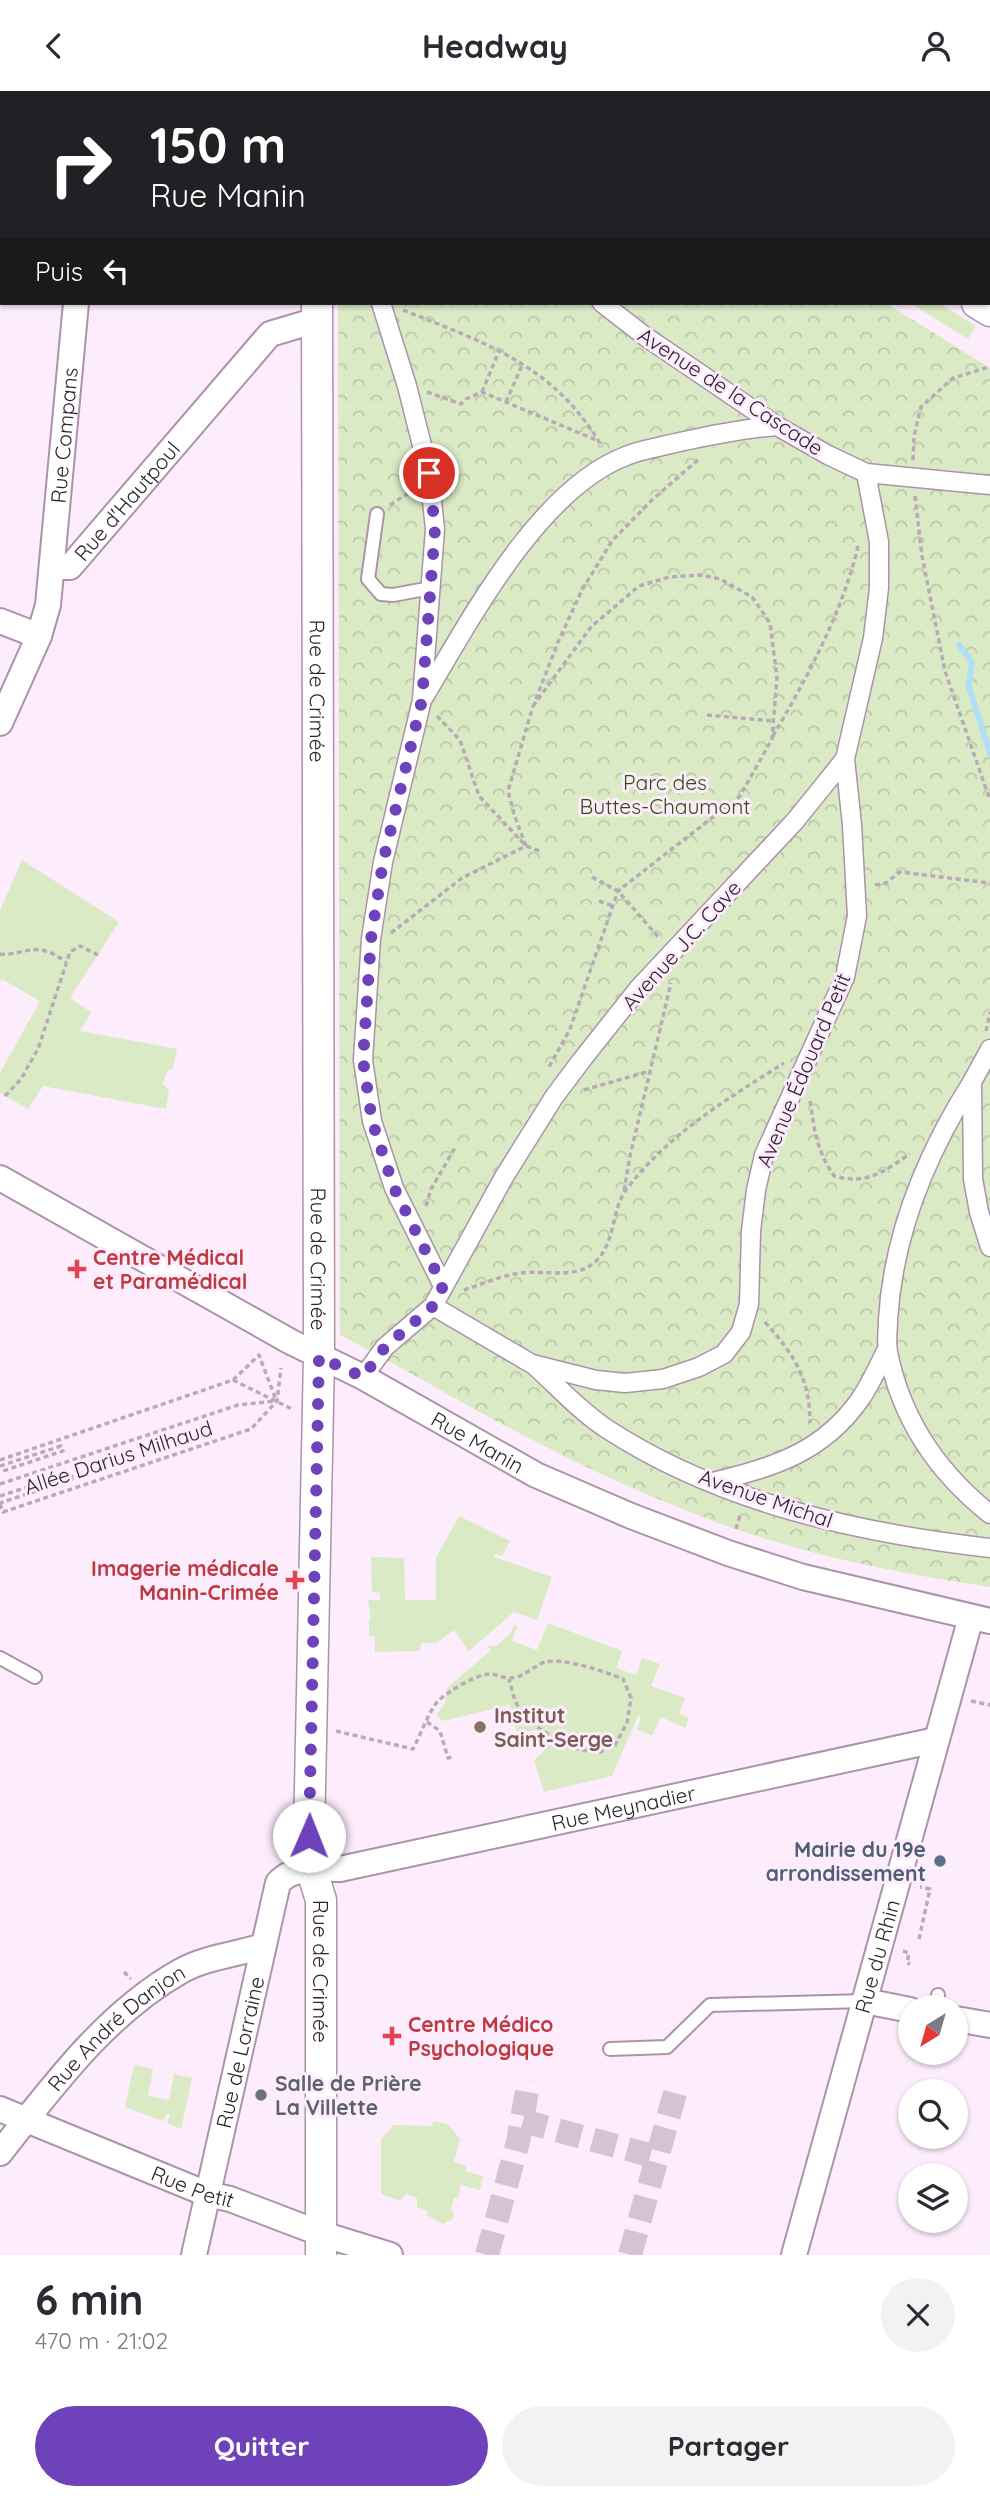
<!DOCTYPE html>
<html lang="fr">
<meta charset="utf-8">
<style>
body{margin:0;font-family:Quicksand,sans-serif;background:#f2f2f3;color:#2b2b33;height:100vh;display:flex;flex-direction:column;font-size:26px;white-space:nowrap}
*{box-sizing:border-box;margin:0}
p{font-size:23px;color:#7c7c81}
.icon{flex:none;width:38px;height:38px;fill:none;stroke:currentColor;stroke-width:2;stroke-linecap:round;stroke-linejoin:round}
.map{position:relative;height:2164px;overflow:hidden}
.sheet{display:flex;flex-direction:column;background:#fff;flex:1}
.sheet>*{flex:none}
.hud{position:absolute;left:0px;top:0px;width:990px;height:214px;box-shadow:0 2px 5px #0004;background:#202124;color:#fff;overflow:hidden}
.needle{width:46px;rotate:217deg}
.fabs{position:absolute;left:898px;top:1904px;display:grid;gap:14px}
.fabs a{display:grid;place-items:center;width:70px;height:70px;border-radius:50%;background:#fff;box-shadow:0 2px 5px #0004;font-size:35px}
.pin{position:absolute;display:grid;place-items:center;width:60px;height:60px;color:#fff;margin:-30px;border:4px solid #fff;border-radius:50%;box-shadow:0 2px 7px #0007}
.me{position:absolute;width:77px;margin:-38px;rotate:1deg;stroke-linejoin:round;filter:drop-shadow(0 0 5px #0008)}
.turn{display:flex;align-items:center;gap:24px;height:147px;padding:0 35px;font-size:32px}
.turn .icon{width:91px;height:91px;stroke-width:2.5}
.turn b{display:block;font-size:49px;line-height:60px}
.then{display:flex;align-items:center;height:66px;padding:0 35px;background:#0003;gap:14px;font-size:26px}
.round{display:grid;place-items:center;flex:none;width:74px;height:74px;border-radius:37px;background:#f2f2f3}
.summary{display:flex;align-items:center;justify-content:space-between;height:119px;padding:0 35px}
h1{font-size:42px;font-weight:700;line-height:52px}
.button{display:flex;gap:14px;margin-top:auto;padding:14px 35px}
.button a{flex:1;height:80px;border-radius:42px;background:#6d42ba;color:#fff;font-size:28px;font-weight:700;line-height:80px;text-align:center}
.button a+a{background:#f2f2f3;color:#2b2b33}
header{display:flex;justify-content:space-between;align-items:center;height:91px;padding:0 35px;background:#fff;font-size:32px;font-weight:700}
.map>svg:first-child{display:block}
</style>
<header><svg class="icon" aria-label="back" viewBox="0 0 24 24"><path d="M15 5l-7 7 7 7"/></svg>Headway<svg class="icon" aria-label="person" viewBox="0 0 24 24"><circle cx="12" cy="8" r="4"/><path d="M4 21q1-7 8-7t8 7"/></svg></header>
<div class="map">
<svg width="990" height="2164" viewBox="0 0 990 2164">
<defs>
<pattern id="park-crowns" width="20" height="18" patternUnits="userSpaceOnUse" patternTransform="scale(1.75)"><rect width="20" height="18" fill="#daeac4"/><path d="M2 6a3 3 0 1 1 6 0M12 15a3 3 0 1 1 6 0" fill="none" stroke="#bbc9a9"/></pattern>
</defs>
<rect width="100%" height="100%" fill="#fdecfc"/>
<path fill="url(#park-crowns)" d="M338,0H584L587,2H338Z
M338,212H886L990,277V1496C897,1482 804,1464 716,1431C651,1407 588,1378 527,1346C463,1314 403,1276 340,1244Z"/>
<path fill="#daeac4" d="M910,212H939L976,235L968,248Z
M22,769L119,831L70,907L91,921L80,940L177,958L173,977L166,982L163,993L169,999L166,1018L43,995L28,1018L0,1002V982L40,910L2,888L0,891V819Z
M459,1425L510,1450L502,1465L496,1463L494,1466L552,1486L537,1529L514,1521L469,1560L454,1539L436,1552H421L420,1560L375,1561V1545H369V1528H371L368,1509H380V1502L372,1501L371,1466L404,1467L405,1509H436V1467Z
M548,1532L622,1560L616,1577L636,1584L642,1567L660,1573L651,1595L685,1607L679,1622L689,1627L685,1637L661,1626L652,1645L637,1638L641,1627L638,1625L612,1685L544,1701L534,1669L544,1660L537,1639L517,1642L509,1614L443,1630L436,1624L445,1612L447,1597L491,1559L488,1555H496L510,1543L514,1534L517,1535L512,1550L537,1559Z
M134,1974L153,1978L148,2005L169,2009L174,1983L192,1987L181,2038L167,2032L170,2024L167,2022L163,2030L125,2016Z
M433,2030L448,2033L460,2048L454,2071L467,2075L465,2080L483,2085L480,2099L461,2094L458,2107H454L451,2119L454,2123L453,2128L443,2133L427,2124L428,2120L417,2116V2107L406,2103L400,2110L381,2103V2048L394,2034L432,2035Z"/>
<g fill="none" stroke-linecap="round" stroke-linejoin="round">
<path stroke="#b0dff5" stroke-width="6" d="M959,554L972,571L969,596L990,662"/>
<path stroke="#d4c4d3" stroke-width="24" stroke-dasharray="24 12" stroke-linecap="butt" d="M523,2030L657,2066
M487,2164L518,2051L529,1989
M630,2164L677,1995"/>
<g stroke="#ad92ab" stroke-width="16">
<path id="service" d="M822,0L824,2
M377,423L368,488L381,503L393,504L431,497
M0,1567L35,1586
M936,1916L938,1904
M610,1958L667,1956L710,1914L865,1910"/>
</g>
<g stroke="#ad92ab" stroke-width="21">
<path id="pedestrian" d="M473,0V2
M408,2L412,0
M381,212L407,295L429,382L435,438L422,609L383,771L371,848L363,969L372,1030L394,1097L443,1195
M602,212L646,246L777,335L828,364L866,382L990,394
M424,606C470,529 539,398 626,365C637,360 650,358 662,355C701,346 738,338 777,335
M990,958L972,991L973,1088L979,1121L990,1156
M972,991C927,1062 893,1144 888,1229C888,1239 886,1251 888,1261C901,1327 937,1381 990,1423
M433,1215L532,1273L596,1289L625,1292L663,1288L699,1276L724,1263L741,1241L749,1213L751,1140L756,1099L764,1064L845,886L857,825L852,734L845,668
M535,1275C558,1296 581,1321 607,1338C721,1412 858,1442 990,1457
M363,1286L385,1256L433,1215L504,1086L554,1006L581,970L638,898L795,730L845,668L873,547L879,497V451L866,382
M713,1391C773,1376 823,1362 861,1307C871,1292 879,1274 887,1258"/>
</g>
<g stroke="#ad92ab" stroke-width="28">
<g id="minor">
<path d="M104,2V0"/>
<path d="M0,161H2"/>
<path id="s1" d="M52,476H70L270,243L317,229"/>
<path d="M0,530L39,545"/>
<path id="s2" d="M0,632L39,545L48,514L76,212"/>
<path id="s3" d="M0,1087L291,1251L363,1286L536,1384L631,1425L728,1462L803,1486L990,1530"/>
<path d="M865,1910L910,1919"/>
<path d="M956,1928L990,1934"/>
<path id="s4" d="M0,2018L207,2103L230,2108L322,2143L390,2164"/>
<path id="s5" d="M0,2062C52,1996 106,1922 181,1880C206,1866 235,1864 263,1855"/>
<path id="s6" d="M194,2164L278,1792C293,1775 320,1777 340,1778L936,1649"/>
<path id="s7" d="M794,2164L971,1526"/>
</g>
</g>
<g stroke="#ad92ab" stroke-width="33">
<g id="tertiary">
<path d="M316,0V2"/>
<path d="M667,0L669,2"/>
<path id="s8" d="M317,212L319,1266L309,1745L311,1777L321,1809V2164"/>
<path d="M977,212L990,220"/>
</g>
</g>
<path stroke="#b9aab8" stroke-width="3.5" stroke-dasharray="5 3.5" stroke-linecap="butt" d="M403,219C485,252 555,274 602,356
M427,301L461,313L466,308L482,301L596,349
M482,301L499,260
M506,311L523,272
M913,369L914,345L921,316L953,287L989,276
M915,405L922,465L945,580L990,709
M390,414L413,399
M536,608L558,551L582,499L612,450L652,409L700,367
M533,615L591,536L639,495L669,486L701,484L720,488L752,506L770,532L777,587L772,648L740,705L618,800L570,938L550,974V977
M707,624L773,630
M437,625L460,649L479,705L526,755L540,760
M773,645C807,587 843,520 858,455
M592,786L618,800L660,848
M875,794L886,792L900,781L990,792
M599,810L613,815
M391,842L462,787L526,755L514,723L508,700L533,615
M0,863C16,865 30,855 46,860C53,862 60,867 66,871
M986,940L990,921
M584,999L650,980
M5,1005L21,988L38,958L70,861L80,855L98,864
M810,1010C815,1041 816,1058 834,1085C868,1094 882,1081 910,1063
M624,1100L630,1065L671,892
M426,1115L431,1098L456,1055
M464,1199C482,1193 501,1185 520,1182C543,1179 575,1188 594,1172C616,1153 611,1119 626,1099C668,1043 726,1009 784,972
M765,1231C794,1264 810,1287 810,1332
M233,1289L294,1319
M0,1369L233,1289L259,1264L276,1309
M0,1375L61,1355L63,1360L0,1381
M0,1393L238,1314L275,1310
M0,1405L71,1382L72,1388L0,1412
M0,1413L3,1421L251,1338L277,1310L281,1277
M736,1438L740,1424
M971,1610L990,1614
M427,1631L440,1640L448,1667L452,1666
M336,1640L413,1658C420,1645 429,1620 438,1610C449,1600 476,1583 490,1583C497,1583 504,1588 511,1587C525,1586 533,1575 545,1571C561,1566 607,1581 623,1588L631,1607L627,1632L615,1654L598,1662L565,1655L526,1628L515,1610L509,1588
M919,1848L930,1798L920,1796
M903,1860L909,1862L907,1872L910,1873
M124,1881L131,1888"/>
<use href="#service" stroke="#fff" stroke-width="12"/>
<use href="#pedestrian" stroke="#fff" stroke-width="18"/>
<use href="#minor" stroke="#fff" stroke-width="24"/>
<use href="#tertiary" stroke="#fff" stroke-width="30"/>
</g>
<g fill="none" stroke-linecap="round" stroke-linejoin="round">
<path stroke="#6d42ba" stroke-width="12" stroke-dasharray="0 21.6" d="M309,1745L319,1266L363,1286L385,1256L433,1215L443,1195L394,1097L372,1030L363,969L371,848L383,771L422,609L435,438L429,382"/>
</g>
<g fill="#e0444e" stroke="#fdecfc" stroke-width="2.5">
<path d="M73.5 1167.5h7v7h7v7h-7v7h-7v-7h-7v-7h7z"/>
<path d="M291.5 1478.5h7v7h7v7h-7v7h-7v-7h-7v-7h7z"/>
<path d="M388.5 1934.5h7v7h7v7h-7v7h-7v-7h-7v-7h7z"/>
</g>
<circle fill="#8d6e63" stroke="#fdecfc" stroke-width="2.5" cx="480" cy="1636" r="7"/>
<circle fill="#5c6f8a" stroke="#fdecfc" stroke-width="2.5" cx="940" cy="1770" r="7"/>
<circle fill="#6b7280" stroke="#fdecfc" stroke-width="2.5" cx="261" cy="2004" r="7"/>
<g text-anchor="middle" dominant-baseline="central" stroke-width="6" stroke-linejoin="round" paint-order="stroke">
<g font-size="21" fill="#2e242d" stroke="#fdecfc">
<text transform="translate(731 300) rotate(33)">Avenue de la Cascade</text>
<text stroke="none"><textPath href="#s2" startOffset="298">Rue Compans</textPath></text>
<text stroke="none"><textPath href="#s1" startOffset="105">Rue d'Hautpoul</textPath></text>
<text stroke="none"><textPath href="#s8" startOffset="388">Rue de Crimée</textPath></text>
<text transform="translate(681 854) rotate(-48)">Avenue J.C. Cave</text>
<text transform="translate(803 979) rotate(-67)">Avenue Édouard Petit</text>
<text stroke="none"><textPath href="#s8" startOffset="956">Rue de Crimée</textPath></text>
<text stroke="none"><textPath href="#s3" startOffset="546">Rue Manin</textPath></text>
<text transform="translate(118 1366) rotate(-18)">Allée Darius Milhaud</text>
<text transform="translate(766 1407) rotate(19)">Avenue Michal</text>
<text stroke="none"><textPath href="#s6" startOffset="737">Rue Meynadier</textPath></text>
<text stroke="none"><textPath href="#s7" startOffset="310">Rue du Rhin</textPath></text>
<text stroke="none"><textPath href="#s8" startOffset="1670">Rue de Crimée</textPath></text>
<text stroke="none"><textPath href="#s5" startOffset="172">Rue André Danjon</textPath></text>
<text stroke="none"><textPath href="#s6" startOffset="208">Rue de Lorraine</textPath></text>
<text stroke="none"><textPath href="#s4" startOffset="208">Rue Petit</textPath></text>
</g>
<g font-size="21" fill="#374b0f" stroke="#fdecfc">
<text x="665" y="691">Parc des<tspan x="665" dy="24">Buttes-Chaumont</tspan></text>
</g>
<g font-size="21" font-weight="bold" fill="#be3a42" stroke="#fdecfc" text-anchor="start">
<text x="93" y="1166">Centre Médical<tspan x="93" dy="24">et Paramédical</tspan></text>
<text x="279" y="1477" text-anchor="end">Imagerie médicale<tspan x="279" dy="24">Manin-Crimée</tspan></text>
<text x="408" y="1933">Centre Médico<tspan x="408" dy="24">Psychologique</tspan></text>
</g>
<g font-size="21" font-weight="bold" fill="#785e54" stroke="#fdecfc" text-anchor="start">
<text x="494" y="1624">Institut<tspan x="494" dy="24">Saint-Serge</tspan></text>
</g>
<g font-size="21" font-weight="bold" fill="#4e5e75" stroke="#fdecfc" text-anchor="end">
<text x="926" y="1758">Mairie du 19e<tspan x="926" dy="24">arrondissement</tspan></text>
</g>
<g font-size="21" font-weight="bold" fill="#5b616d" stroke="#fdecfc" text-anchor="start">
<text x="275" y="1992">Salle de Prière<tspan x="275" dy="24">La Villette</tspan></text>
</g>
</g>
</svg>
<div class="fabs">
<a><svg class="needle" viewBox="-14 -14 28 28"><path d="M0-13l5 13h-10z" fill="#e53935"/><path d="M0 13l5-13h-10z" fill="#7c7c81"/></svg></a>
<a><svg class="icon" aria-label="search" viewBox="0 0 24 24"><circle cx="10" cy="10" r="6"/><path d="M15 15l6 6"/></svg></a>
<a><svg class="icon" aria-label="layers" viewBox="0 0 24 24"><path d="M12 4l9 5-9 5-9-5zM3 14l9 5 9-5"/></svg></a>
</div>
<div class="pin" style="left:429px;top:382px;background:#d93025"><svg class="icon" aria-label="arrive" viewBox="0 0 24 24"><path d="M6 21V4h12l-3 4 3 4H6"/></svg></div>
<svg class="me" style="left:309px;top:1745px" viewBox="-20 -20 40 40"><circle r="19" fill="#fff"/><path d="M0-13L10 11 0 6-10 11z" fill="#6d42ba"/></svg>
<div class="hud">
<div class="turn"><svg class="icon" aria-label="right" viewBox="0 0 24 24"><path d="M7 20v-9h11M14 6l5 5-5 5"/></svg><div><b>150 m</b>Rue Manin</div></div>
<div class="then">Puis<svg class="icon" aria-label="left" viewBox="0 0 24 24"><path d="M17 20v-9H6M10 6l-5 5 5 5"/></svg></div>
</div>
</div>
<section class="sheet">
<div class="summary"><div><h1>6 min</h1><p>470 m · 21:02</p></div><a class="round"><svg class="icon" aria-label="close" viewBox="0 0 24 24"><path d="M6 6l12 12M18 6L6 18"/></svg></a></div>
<div class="button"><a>Quitter</a><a>Partager</a></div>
</section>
